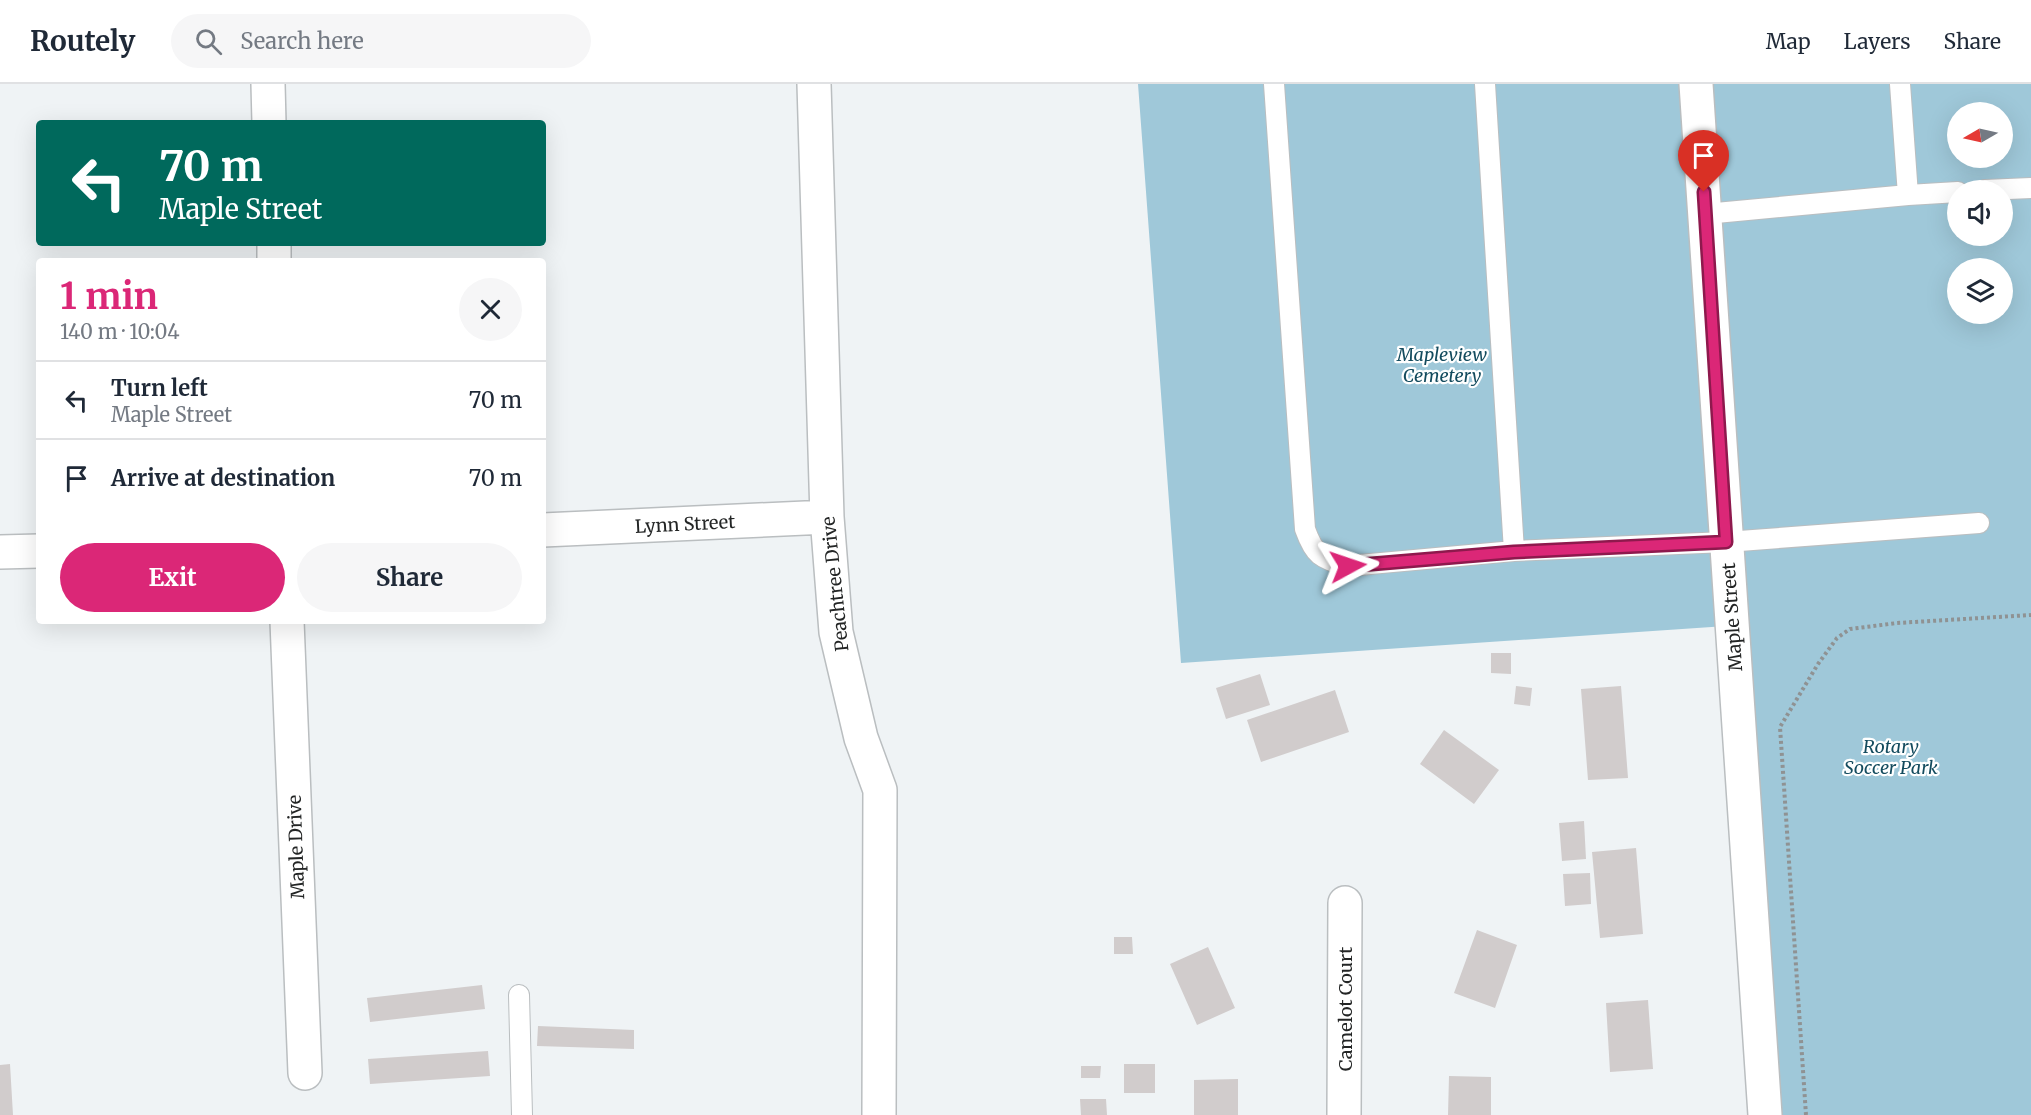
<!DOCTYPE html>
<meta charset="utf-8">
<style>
body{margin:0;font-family:Merriweather,serif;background:#f6f6f7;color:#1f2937;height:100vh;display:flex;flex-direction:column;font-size:22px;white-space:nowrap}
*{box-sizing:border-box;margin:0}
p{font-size:20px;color:#747a83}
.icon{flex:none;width:33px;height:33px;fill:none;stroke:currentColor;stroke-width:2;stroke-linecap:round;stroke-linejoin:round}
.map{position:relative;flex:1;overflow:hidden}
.details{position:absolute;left:36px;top:174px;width:510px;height:366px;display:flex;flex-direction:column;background:#fff;border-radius:6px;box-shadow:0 6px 24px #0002}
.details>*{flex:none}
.banner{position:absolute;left:36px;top:36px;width:510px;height:126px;border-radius:6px;box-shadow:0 6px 24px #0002;background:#00695c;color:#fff;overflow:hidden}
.needle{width:39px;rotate:261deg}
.controls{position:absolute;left:1947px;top:18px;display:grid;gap:12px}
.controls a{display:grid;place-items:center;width:66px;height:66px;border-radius:50%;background:#fff;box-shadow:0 6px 24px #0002;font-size:30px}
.pin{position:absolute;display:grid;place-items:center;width:51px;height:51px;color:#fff;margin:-62px -26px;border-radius:50% 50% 50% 0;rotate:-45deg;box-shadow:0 0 6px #0007}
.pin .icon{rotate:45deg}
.me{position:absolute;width:66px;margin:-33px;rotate:85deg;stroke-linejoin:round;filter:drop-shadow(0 0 4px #0008)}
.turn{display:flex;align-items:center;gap:21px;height:126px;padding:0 24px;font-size:27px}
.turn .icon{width:78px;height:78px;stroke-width:2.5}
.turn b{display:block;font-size:42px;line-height:51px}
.round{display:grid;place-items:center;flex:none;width:63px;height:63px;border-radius:32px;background:#f6f6f7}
.summary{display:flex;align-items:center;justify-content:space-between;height:102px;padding:0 24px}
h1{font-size:36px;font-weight:700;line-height:45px;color:#db2777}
.cta{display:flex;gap:12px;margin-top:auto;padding:12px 24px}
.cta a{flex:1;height:69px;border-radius:36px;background:#db2777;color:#fff;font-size:24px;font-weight:700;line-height:69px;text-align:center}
.cta a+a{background:#f6f6f7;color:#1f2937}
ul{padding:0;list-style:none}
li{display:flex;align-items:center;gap:18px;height:78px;padding:0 24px;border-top:2px solid #e0e1e3}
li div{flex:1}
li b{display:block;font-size:22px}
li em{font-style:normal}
header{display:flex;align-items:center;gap:36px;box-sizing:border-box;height:84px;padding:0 30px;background:#fff;border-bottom:2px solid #e0e1e3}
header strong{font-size:28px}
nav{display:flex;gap:33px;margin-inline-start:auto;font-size:21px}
.search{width:420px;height:54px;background:#f6f6f7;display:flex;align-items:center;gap:15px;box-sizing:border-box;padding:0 21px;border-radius:33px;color:#747a83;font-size:22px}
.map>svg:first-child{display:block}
</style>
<header>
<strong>Routely</strong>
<div class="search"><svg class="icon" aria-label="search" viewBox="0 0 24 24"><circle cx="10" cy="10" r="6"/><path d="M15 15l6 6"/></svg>Search here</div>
<nav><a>Map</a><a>Layers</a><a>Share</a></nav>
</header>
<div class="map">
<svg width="2031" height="1031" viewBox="0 0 2031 1031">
<rect width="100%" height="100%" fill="#eff3f5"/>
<path fill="#9fc8d9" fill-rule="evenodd" d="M1138,0H2031V1031H1777L1741,541L1181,579ZM1958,28H2002V74H1958ZM1958,106H2002V152H1958ZM1958,184H2002V230H1958Z"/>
<path fill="#d1cccc" d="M1491,569H1511V590L1491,589Z
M1260,590L1270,621L1226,635L1216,604Z
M1516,602L1532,604L1530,622L1514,620Z
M1621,602L1628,694L1588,696L1581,605Z
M1335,606L1349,648L1261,678L1247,636Z
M1444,646L1499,686L1474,720L1420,680Z
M1584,737L1586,775L1562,777L1559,739Z
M1636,764L1643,850L1600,854L1592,768Z
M1590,789L1591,820L1565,822L1563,790Z
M1477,846L1517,861L1495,924L1454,909Z
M1114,853H1132L1133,870H1114Z
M1208,863L1235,924L1197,941L1170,880Z
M482,901L485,925L370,938L367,914Z
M1648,916L1653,985L1610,988L1606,919Z
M538,942L634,946V965L537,962Z
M488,967L490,992L370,1000L368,975Z
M10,980L13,1031H0V981Z
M1124,980H1155V1009H1124Z
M1081,982H1101L1100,994H1081Z
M1449,992L1491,993V1031H1448Z
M1238,995V1031H1194V996Z
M1080,1015H1106L1107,1031H1081Z"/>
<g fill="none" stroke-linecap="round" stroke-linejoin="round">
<g stroke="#babec0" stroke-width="22">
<path id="service" d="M1274,0L1305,445C1315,473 1321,474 1348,482L1514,467L1485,0
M1900,0L1908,111
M1985,106L2031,104
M1705,130L1908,111L1958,108
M1514,467L1726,458L1979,439
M519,911L522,1031"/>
</g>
<g stroke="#babec0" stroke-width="36">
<path id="minor" d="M268,0L269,39
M814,0L827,433L836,548L861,654L880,706L879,1031
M1696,0L1765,1031
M274,159V177
M543,446L827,433
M0,468L39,467
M287,537L305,989
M1344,1031L1345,819"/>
</g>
<path stroke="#8f9293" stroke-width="4" stroke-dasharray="3 3" stroke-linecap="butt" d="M1806,1031L1780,643L1818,580L1837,554L1850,545L1897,539L2031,531"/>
<use href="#service" stroke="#fff" stroke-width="20"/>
<use href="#minor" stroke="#fff" stroke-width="33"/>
</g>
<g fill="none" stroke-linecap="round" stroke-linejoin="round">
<g stroke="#8e194d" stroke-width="15">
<path id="route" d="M1348,482L1514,468L1726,458L1704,108"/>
</g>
<use href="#route" stroke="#db2777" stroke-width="10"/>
</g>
<g text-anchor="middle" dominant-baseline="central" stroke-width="4.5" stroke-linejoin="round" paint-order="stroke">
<g font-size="18" font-style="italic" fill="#134b5e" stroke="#fff">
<text x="1442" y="270">Mapleview<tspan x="1442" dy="21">Cemetery</tspan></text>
<text x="1891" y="662">Rotary<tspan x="1891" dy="21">Soccer Park</tspan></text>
</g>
<g font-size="18" fill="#232525" stroke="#fff">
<text transform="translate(685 440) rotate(-3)">Lynn Street</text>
<text transform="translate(835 500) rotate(-96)">Peachtree Drive</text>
<text transform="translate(1732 533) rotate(-94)">Maple Street</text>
<text transform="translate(296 763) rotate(-92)">Maple Drive</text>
<text transform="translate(1345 925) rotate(-90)">Camelot Court</text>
</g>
</g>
</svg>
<div class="controls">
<a><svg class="needle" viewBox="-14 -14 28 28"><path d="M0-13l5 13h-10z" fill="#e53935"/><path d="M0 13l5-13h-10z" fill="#747a83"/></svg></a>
<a><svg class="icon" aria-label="sound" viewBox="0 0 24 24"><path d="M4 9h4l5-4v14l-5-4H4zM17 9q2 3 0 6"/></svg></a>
<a><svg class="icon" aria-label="layers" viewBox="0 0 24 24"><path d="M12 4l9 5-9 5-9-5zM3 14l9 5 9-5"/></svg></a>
</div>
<div class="pin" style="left:1704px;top:108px;background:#d93025"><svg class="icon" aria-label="arrive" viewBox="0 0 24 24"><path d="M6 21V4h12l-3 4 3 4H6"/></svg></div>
<svg class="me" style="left:1348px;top:482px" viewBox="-20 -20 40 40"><path d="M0-17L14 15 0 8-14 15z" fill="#db2777" stroke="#fff" stroke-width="4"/></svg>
<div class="banner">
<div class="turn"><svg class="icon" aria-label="left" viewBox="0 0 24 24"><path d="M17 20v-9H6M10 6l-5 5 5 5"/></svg><div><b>70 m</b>Maple Street</div></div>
</div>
<section class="details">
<div class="summary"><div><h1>1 min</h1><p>140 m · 10:04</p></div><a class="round"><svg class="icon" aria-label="close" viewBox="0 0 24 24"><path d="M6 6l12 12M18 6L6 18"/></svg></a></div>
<ul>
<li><svg class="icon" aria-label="left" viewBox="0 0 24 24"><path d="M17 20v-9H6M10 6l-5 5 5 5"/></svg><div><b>Turn left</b><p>Maple Street</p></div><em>70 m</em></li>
<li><svg class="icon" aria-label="arrive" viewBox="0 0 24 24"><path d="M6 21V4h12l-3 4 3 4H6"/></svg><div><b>Arrive at destination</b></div><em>70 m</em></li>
</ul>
<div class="cta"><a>Exit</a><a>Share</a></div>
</section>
</div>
